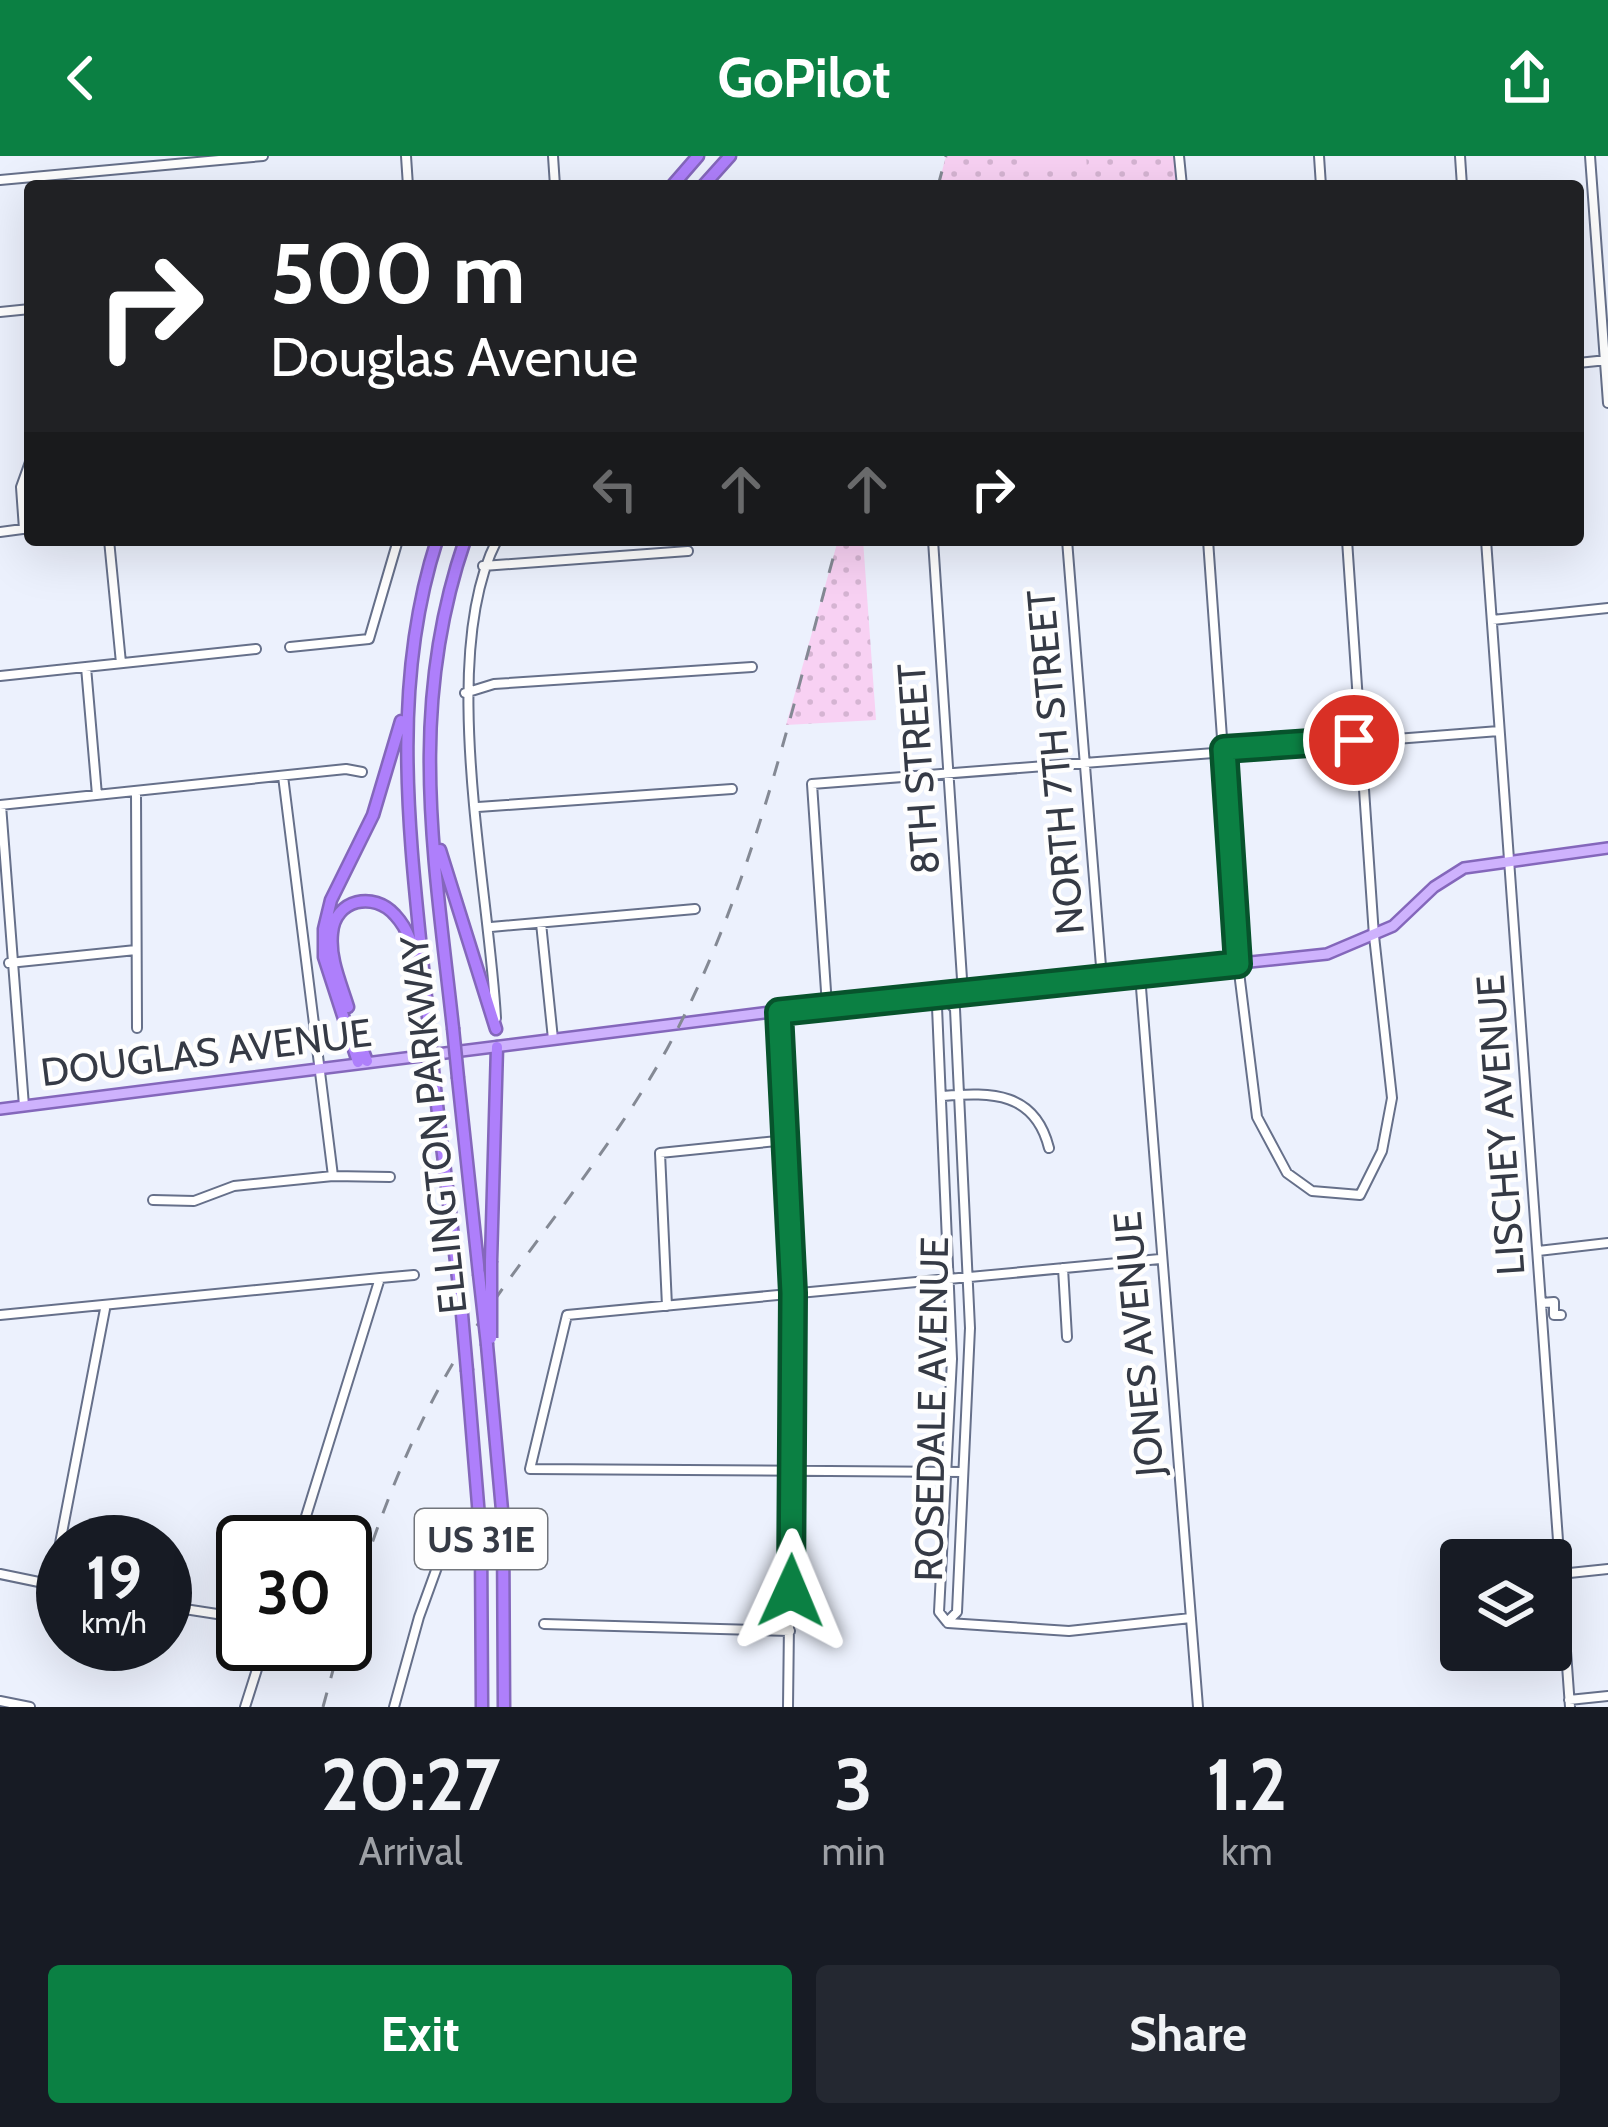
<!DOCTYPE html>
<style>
body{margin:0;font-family:Cabin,sans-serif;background:#242831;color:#f1f3f6;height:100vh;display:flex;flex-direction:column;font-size:45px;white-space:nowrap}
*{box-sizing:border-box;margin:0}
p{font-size:39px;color:#9ea1a6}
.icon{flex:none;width:66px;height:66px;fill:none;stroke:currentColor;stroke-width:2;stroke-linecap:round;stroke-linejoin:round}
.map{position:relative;height:1551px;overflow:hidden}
.side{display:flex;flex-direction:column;background:#171b24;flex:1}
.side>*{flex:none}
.hud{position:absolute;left:24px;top:24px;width:1560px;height:366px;border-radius:12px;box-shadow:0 12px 48px #0002;background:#202124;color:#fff;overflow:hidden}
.tools{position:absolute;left:1440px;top:1383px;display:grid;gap:24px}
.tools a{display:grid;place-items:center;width:132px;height:132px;border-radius:12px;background:#171b24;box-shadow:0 12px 48px #0002;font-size:60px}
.speed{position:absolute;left:36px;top:1359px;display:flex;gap:24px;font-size:60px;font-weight:700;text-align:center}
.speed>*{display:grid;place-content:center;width:156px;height:156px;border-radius:50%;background:#171b24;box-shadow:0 12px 48px #0002;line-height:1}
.speed small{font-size:30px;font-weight:400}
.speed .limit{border:6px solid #111;border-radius:18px;background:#fff;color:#111}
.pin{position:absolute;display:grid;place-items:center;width:102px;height:102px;color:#fff;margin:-51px;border:6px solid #fff;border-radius:50%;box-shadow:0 3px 12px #0007}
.me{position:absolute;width:132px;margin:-66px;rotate:1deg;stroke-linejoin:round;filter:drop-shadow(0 0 9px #0008)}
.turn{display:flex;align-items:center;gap:42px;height:252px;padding:0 48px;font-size:54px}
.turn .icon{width:156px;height:156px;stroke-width:2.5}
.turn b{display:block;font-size:84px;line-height:102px}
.lanes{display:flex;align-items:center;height:114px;padding:0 48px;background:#0003;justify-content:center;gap:60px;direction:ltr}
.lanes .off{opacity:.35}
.eta{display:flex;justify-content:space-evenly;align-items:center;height:204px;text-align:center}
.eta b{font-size:72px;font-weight:800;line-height:84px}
.cta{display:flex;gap:24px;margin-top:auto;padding:24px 48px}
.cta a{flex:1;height:138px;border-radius:12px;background:#0b8043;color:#fff;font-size:48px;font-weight:800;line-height:138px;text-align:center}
.cta a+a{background:#242831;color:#f1f3f6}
header{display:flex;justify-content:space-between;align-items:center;height:156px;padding:0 48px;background:#0b8043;color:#fff;font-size:54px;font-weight:800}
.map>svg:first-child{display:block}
</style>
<header><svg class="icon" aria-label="back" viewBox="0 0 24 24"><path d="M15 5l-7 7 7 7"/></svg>GoPilot<svg class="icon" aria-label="share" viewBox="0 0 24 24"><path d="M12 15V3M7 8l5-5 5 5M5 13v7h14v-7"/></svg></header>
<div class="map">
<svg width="1608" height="1551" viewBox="0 0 1608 1551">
<defs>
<pattern id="park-dots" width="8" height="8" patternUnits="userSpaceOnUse" patternTransform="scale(3)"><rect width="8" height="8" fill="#f8d1f3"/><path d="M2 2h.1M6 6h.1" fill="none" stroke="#d5b4d2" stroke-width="1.8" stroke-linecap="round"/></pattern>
</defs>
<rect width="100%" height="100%" fill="#ecf1fd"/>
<path fill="url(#park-dots)" d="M946,0H1179L1182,30H938Z
M838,384H863L876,564L786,569Z"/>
<path fill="#f8d1f3" d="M1034,0H1086L1087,12L1035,16Z"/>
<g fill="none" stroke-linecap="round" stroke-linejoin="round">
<g stroke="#66708a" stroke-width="12">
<path id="minor" d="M406,0L408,30
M553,0L555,30
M1179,0L1182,30
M1319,0L1321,30
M1460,0L1462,30
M1590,0L1608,247
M0,24L263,0
M0,156L30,153
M1578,207L1607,204
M24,373L21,331L30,306
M0,376L30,372
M109,384L121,507
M933,384L963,838
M1067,384L1102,823
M1208,384L1238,808L1257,961L1287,1017L1312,1035L1360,1039L1382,995L1392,942L1374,780L1347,384
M1486,384L1570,1551
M483,410L688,395
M1492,464L1608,452
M290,491L369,483L398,384
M86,511L97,639
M0,520L256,493
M465,537L494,528L752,511
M283,620L333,1020
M136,635L137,872
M0,649L346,613L362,616
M1,649L24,950
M478,651L732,633
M541,767L553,883
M491,771L695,753
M9,807L136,794
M1140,819L1198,1551
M944,840L955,853L970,1172L957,1456L947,1466L939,1456L952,1203L937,851Z
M827,850L812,628L1499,575
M779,855L793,1137L788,1551
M496,862C489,730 437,500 497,384
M943,940C992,936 1035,936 1049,992
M153,1044L194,1045L234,1030L333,1020L390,1021
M1538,1095L1608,1087
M1063,1112L1067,1181
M380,1122L414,1119
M1541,1147L1554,1146V1159H1561
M667,1150L660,997L787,984
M0,1159L380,1122L298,1386
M963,1316L530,1313L567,1159L1160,1103
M0,1418L63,1431
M1560,1418L1608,1413
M52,1429L105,1153
M165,1450L243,1462
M948,1467L1069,1475L1191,1462
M544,1468L790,1475
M1569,1544L1608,1540
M0,1545L30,1551
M245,1551L265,1488
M394,1551L419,1461L452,1370"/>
</g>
<g stroke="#8467bb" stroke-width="14">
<path id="major" d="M0,953L779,855L1327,798L1393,770L1434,731L1464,712L1608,692"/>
</g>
<g stroke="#8467bb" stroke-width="15">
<path id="highway" d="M672,30L698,0
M703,30L730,0
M440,694L496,873
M348,851C341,828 329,802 332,777C335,743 374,735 395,759C409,774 414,793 418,811
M429,872C414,708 385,545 437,384
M453,872C434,699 407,553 465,384
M357,880L367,905
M358,906L324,801V773L331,744L373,659L401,565
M458,922L479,1118
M434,924L461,1147
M491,1105L497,891
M487,1189L503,1365L504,1551
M467,1215L481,1385L482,1551"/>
</g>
<use href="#minor" stroke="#fff" stroke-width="8"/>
<use href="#major" stroke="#ceb2fd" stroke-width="9"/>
<use href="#highway" stroke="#ae7ffb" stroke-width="10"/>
<path stroke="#848994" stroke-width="3" stroke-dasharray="15 15" stroke-linecap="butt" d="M938,30L946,0
M345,1471C373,1377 409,1278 461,1194C526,1092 608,1000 667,893C752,736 791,555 838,384
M323,1551L340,1488"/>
<g stroke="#8467bb" stroke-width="15" stroke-linecap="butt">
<path id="highway-bridge" d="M429,872L434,924
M453,872L458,922
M479,1118L487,1189
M461,1147L467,1215
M491,1182V1105"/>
</g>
<use href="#highway-bridge" stroke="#ae7ffb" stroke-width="10"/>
</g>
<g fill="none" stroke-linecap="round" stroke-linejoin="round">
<g stroke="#07532c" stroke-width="30">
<path id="route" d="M791,1435L793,1137L779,856L1238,808L1224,593L1354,584"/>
</g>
<use href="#route" stroke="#0b8043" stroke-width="21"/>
</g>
<g text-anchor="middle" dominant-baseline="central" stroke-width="9" stroke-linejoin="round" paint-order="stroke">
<rect fill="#fefefe" stroke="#71757c" stroke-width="3" x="415" y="1353" width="132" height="60" rx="9"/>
<g font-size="36" font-weight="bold" fill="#353a45">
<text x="481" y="1383">US 31E</text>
</g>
<g font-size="39" fill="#353a45" stroke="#fefefe">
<text transform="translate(1055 606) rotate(-95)">NORTH 7TH STREET</text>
<text transform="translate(918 613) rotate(-94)">8TH STREET</text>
<text transform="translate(206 896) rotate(-7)">DOUGLAS AVENUE</text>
<text transform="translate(433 969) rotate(-96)">ELLINGTON PARKWAY</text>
<text transform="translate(1500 969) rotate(-94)">LISCHEY AVENUE</text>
<text transform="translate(1138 1188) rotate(-95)">JONES AVENUE</text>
<text transform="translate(931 1253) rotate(-89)">ROSEDALE AVENUE</text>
</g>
</g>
</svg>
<div class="tools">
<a><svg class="icon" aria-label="layers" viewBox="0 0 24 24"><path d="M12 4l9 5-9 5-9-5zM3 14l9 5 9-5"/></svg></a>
</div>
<div class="speed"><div>19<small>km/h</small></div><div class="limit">30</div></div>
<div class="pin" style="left:1354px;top:584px;background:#d93025"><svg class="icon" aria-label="arrive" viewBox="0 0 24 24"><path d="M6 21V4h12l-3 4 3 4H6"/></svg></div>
<svg class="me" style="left:791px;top:1435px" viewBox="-20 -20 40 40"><path d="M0-17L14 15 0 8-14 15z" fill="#0b8043" stroke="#fff" stroke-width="4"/></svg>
<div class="hud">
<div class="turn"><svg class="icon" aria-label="right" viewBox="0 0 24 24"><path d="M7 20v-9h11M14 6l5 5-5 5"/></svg><div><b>500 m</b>Douglas Avenue</div></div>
<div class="lanes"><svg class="icon off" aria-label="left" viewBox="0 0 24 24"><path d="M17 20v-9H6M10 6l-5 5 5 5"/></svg><svg class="icon off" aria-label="ahead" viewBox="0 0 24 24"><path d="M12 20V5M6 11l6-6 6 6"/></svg><svg class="icon off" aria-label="ahead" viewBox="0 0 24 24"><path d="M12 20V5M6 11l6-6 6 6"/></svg><svg class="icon" aria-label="right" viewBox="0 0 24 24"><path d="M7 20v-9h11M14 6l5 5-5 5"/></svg></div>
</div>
</div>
<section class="side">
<div class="eta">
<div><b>20:27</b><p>Arrival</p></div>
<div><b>3</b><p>min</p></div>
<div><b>1.2</b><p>km</p></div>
</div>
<div class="cta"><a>Exit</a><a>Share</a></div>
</section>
